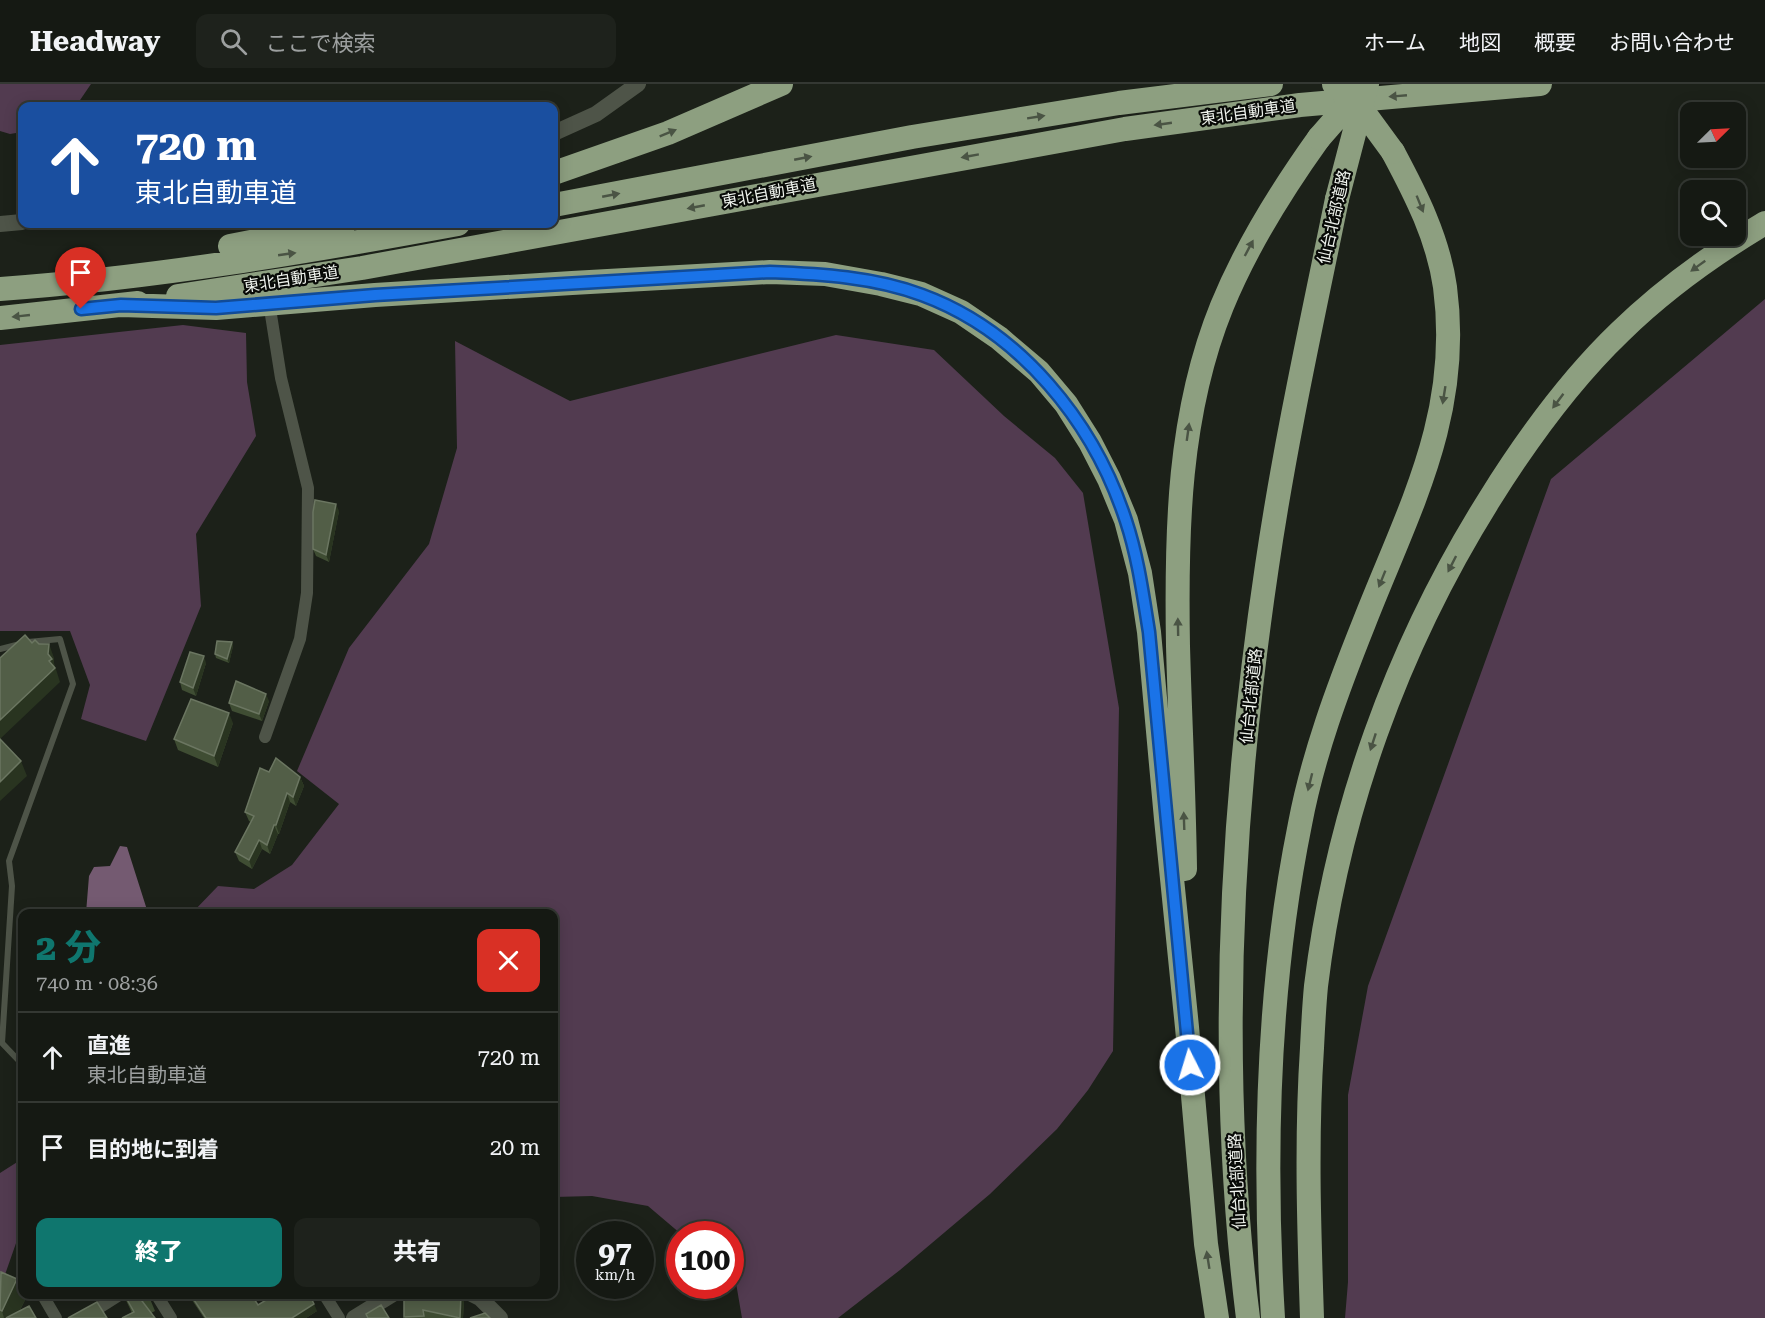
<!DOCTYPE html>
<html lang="ja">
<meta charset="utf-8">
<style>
body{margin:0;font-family:"Roboto Serif","Noto Sans JP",serif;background:#1e221c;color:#f1f3f6;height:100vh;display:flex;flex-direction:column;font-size:22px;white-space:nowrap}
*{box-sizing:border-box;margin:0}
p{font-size:20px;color:#9da0a0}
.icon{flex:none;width:33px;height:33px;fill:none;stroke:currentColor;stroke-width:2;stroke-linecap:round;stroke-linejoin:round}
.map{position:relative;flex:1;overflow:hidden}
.side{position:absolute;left:18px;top:825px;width:540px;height:390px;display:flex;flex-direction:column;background:#151913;border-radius:12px;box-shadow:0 3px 15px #0003,0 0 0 2px #343833}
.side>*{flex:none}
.hud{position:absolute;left:18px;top:18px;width:540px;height:126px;border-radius:12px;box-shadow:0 3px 15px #0003,0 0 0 2px #343833;background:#1a4fa0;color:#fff;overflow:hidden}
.needle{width:39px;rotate:66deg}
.tools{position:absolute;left:1680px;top:18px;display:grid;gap:12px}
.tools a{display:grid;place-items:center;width:66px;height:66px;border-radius:12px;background:#151913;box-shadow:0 3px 15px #0003,0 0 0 2px #343833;font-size:30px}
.speed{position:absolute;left:576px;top:1137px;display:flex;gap:12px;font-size:30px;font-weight:700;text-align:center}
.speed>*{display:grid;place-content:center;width:78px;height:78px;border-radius:50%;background:#151913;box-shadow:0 3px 15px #0003,0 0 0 2px #343833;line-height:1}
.speed small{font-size:15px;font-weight:400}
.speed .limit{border:9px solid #d22;background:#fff;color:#111}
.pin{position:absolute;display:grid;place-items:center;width:51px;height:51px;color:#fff;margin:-62px -26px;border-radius:50% 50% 50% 0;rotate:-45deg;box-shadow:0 0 6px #0007}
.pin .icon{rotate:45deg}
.me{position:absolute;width:66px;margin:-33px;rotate:355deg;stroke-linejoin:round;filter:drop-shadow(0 0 4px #0008)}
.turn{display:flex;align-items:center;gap:21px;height:126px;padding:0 18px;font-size:27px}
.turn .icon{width:78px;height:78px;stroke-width:2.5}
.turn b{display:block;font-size:42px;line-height:51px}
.round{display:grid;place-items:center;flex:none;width:63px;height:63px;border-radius:12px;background:#1e221c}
.summary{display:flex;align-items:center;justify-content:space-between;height:102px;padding:0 18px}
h1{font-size:36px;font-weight:800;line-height:45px;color:#0f766e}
.action{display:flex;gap:12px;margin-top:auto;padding:12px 18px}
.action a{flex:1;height:69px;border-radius:12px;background:#0f766e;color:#fff;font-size:24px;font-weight:800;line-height:69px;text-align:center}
.action a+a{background:#1e221c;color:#f1f3f6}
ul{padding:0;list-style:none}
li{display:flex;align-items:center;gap:18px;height:90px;padding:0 18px;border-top:2px solid #343833}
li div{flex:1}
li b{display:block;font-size:22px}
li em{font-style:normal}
header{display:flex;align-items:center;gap:36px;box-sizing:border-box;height:84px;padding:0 30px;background:#151913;border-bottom:2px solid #343833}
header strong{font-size:28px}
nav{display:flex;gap:33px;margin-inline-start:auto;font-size:21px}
.search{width:420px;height:54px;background:#1e221c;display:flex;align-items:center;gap:15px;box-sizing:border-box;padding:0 21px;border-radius:12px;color:#9da0a0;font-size:22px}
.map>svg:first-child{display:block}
</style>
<header>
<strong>Headway</strong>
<div class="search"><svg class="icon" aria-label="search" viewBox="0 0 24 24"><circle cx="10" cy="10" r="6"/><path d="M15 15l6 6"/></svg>ここで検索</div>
<nav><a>ホーム</a><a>地図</a><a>概要</a><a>お問い合わせ</a></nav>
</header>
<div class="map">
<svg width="1765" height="1234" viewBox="0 0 1765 1234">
<rect width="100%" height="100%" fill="#1c2119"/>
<path fill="#523b50" d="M0,0H91L76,22H22V48L10,50L0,47Z
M1765,215V1234H1345L1348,1198V1011L1368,902L1551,395Z
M183,241L246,249L247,298L256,352L196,450L201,522L146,657L81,635L90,601L70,547H0V261Z
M836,251L934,266L1004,332L1055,374L1083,409L1119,624L1113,967L1088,1006L1057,1045L990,1110L900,1186L838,1234H742L736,1199L731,1194L730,1150H681L648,1122L592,1112L554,1113V830L192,829L218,802L254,805L292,781L339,720L297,687L349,564L429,460L457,364L455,257L570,317Z
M22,1075V1142L0,1205V1089Z"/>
<path fill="#745a71" d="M120,762L127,763L148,829H86L89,792L94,783L110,782Z"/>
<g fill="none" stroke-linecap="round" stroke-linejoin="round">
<path stroke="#4e5448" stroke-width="6" d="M0,565L28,558L60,555L73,600L9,777L12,802L2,959L22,980"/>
<path stroke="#4e5448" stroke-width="12" d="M265,653L300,555L307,509L308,404L281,294L271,231
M42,1210L56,1234
M156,1210L171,1234
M324,1210L339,1234
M83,1234L121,1210"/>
<path stroke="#4e5448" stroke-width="16" d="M554,49L596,30L638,0
M0,140L22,138
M472,1210L480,1214L500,1234
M354,1234L393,1210"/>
<path stroke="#8d9f80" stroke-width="24" d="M554,89L668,49L781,0
M554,121L912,53L1119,19L1271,0
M230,162L344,140
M0,205C153,194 307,168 458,140
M178,212L362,184L1125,45L1300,21L1540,0
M121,221L216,224L375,211L572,199L770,188L825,190L881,200L921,210L961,228L999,254L1039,288L1066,320L1090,358L1109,395L1126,436L1140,489L1149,548L1166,735L1187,943L1206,1160L1217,1234
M0,234L138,219
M1185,785C1184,710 1180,636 1178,562C1176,448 1178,330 1222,222C1247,161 1281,107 1319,54
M1248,1234C1217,985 1230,730 1267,482C1285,359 1312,237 1337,115
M1273,1234C1263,1069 1267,903 1300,740C1313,671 1338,604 1364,539C1409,424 1462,331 1445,203C1438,154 1416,111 1393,68
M1312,1234C1309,1144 1306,1054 1312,964C1313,944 1314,923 1316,902C1337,729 1397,563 1489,416C1527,355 1569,297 1620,248C1664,205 1713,170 1765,139"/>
<path stroke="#8d9f80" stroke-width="24" d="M1334,0L1363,27L1393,68
M1319,54L1361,6
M1337,115L1367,0"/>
</g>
<path fill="#3f4d33" d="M339,427L329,478L316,472L313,465Z
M232,558L233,562L229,579L216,574L215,570Z
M206,579L196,612L182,606L180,598Z
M269,617L262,637L232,627L229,619Z
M233,639L218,683L178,666L174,655Z
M269,688L300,693L304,702L296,722L290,718L279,750H278L270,770L262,765L252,785L239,777L235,768L251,738L249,737L245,728Z
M0,1189L17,1195L25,1216L20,1226L36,1234H0Z
M123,1210H148L155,1227L151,1229H132Z
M188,1210H251L258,1221L317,1227L306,1234H204Z
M404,1210L464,1216L463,1234H405Z"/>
<path fill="#293420" d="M336,420L339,427L329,478L326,471Z
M232,558L233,562L229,579L227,575Z
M49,560L54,574V579L60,598L0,655V636L49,577L48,570Z
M204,572L206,579L196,612L193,604Z
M266,610L269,617L262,637L259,630Z
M229,629L233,639L218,683L214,672Z
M21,677L27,692L0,717V698Z
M300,693L304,702L296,722L293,713Z
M287,709L290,718L279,750L276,741Z
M274,741L278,750L270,770L267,761Z
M259,756L262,765L252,785L249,776Z
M17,1195L25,1216L16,1234H4L2,1227Z
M73,1210H86L76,1217Z
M461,1210L464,1216L463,1234H460Z
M314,1220L317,1227L306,1234H292Z"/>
<path fill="#525e47" stroke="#6b7661" stroke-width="1.5" d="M315,416L336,420L326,471L313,465V428Z
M25,551L32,559L35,556L39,560H49L48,570L52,575L49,577L55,584L0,636V574Z
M217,557L232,558L227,575L215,570Z
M190,568L204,572L193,604L180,598Z
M236,597L266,610L259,630L229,619Z
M191,615L229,629L214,672L174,655Z
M0,655L21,677L0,698Z
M276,674L300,693L293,713L287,709L276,741H274L267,761L259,756L249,776L235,768L254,732L245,728L260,684L269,688Z
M1,1188L17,1195L2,1227L0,1226Z
M124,1210H148L150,1213L142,1217L155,1234H122L134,1228Z
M190,1210H251L258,1221L276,1210H309L314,1220L292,1234H206Z
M404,1210H461L460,1234L423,1226L424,1232L404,1233Z
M97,1218L107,1234H68Z
M381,1221L389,1234H368L366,1230Z
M29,1222L36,1234H6Z
M485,1229L490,1234H470Z"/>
<defs><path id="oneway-solid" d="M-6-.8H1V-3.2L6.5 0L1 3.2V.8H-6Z" transform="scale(1.5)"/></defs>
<g fill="#4a5444">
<use href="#oneway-solid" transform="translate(1398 12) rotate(175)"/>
<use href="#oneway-solid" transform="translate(1036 33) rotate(-9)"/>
<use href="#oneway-solid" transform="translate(1163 40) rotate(172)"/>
<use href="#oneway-solid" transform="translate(668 49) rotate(-22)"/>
<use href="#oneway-solid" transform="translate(970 72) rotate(170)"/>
<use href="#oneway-solid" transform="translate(803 74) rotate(-11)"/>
<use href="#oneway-solid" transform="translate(611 111) rotate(-11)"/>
<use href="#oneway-solid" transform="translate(1420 120) rotate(68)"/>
<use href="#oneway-solid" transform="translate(696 123) rotate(169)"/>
<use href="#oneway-solid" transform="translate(1249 164) rotate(-62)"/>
<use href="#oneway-solid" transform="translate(287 170) rotate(-8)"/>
<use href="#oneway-solid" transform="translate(1698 182) rotate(144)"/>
<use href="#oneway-solid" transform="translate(21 232) rotate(174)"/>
<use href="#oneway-solid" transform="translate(1444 311) rotate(99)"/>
<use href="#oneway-solid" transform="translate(1558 317) rotate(127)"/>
<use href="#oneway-solid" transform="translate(1188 348) rotate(-82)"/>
<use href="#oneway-solid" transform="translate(1452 480) rotate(117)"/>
<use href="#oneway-solid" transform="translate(1382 495) rotate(112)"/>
<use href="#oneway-solid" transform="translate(1178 543) rotate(-91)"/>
<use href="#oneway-solid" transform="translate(1373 658) rotate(108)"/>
<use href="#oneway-solid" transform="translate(1310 698) rotate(104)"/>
<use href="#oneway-solid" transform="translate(1184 737) rotate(-92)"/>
<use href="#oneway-solid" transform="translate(1208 1176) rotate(-99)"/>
</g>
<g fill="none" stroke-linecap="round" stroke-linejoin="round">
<g stroke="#114b97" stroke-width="15">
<path id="route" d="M81,225L121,221L216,224L375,211L770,188C821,190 874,193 922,211C1020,247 1094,338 1126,437C1138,473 1143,511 1149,548L1190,981"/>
</g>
<use href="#route" stroke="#1a73e8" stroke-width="10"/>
</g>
<g text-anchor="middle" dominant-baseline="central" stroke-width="4.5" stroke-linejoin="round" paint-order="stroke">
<g font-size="16" fill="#eff3ed" stroke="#080a07">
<text transform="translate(1248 28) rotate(-8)">東北自動車道</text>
<text transform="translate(769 109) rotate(-11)">東北自動車道</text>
<text transform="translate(1334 133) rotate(-77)">仙台北部道路</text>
<text transform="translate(291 195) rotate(-9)">東北自動車道</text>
<text transform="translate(1251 612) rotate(-84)">仙台北部道路</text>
<text transform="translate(1237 1097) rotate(-93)">仙台北部道路</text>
</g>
</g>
</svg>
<div class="tools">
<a><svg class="needle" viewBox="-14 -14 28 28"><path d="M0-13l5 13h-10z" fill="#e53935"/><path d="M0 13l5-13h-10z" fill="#9da0a0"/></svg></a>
<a><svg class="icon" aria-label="search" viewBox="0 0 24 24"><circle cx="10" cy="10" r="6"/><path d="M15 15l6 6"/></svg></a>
</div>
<div class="speed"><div>97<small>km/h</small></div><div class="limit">100</div></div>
<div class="pin" style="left:81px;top:225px;background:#d93025"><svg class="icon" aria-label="arrive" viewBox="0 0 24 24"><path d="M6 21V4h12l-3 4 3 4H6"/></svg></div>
<svg class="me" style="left:1190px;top:981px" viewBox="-20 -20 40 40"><circle r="17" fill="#1a73e8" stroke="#fff" stroke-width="3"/><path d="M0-11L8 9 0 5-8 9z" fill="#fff"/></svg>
<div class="hud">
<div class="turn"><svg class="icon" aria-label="ahead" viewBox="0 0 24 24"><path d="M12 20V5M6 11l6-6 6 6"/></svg><div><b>720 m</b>東北自動車道</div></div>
</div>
<section class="side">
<div class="summary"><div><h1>2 分</h1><p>740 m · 08:36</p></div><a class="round" style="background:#d93025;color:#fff"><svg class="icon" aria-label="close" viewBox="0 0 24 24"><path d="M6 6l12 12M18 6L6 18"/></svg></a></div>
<ul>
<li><svg class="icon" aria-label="ahead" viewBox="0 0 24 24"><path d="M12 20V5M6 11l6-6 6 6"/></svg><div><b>直進</b><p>東北自動車道</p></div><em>720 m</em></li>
<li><svg class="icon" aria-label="arrive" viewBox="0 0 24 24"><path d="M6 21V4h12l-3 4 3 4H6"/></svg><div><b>目的地に到着</b></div><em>20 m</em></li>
</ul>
<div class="action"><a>終了</a><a>共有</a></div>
</section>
</div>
